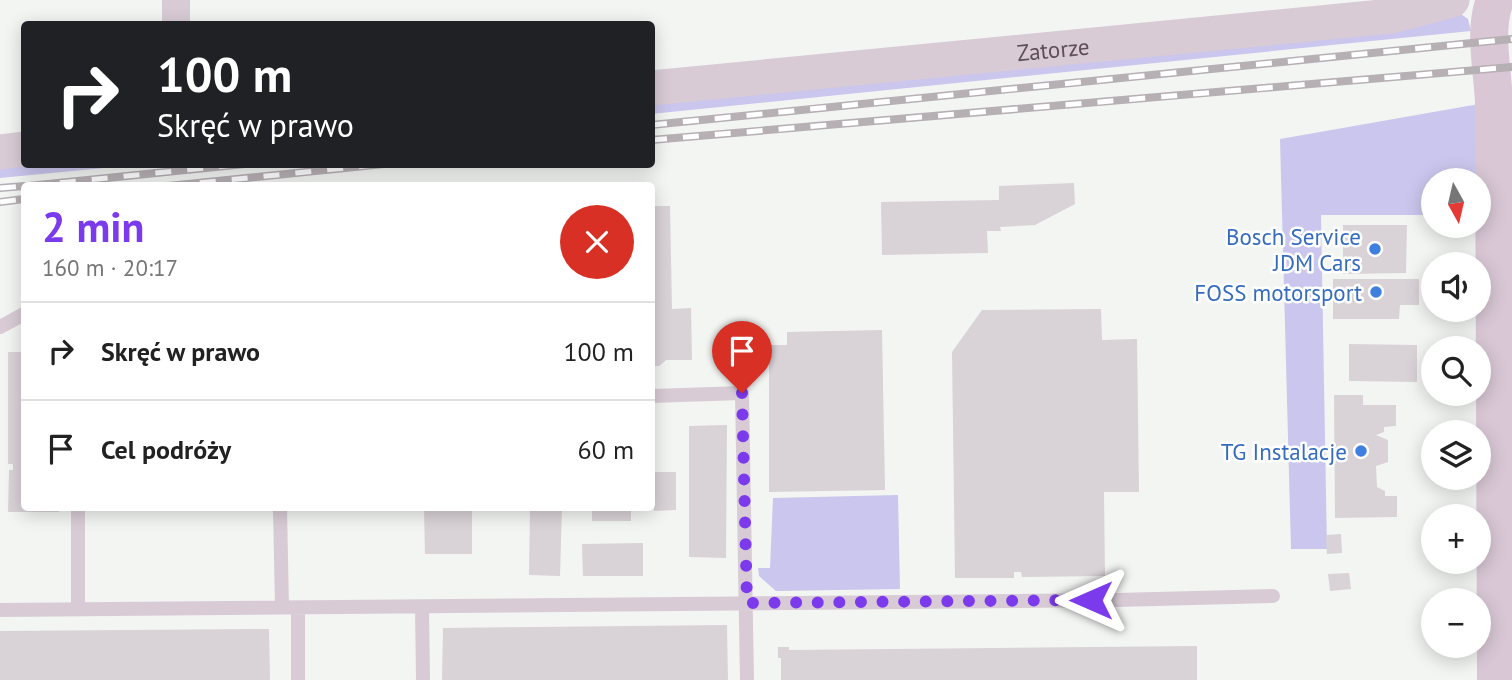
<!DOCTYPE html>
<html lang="pl">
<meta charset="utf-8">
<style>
body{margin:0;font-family:"PT Sans",sans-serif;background:#f6f6f6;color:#222;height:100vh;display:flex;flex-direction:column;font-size:26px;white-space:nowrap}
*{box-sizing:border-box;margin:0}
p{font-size:23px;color:#767676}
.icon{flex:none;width:38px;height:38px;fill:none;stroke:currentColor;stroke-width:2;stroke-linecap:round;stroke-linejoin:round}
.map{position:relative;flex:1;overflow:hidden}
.details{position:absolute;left:21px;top:182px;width:634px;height:329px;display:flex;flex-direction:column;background:#fff;border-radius:7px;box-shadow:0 4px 18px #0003}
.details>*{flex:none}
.top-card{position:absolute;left:21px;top:21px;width:634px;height:147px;border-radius:7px;box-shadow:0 4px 18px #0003;background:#202124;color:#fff;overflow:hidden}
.needle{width:46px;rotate:172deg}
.tools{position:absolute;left:1421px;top:168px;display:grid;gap:14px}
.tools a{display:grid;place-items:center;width:70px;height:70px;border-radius:50%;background:#fff;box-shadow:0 4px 18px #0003;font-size:35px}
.pin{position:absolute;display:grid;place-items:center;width:60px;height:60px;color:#fff;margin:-72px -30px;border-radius:50% 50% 50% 0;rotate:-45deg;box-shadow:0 0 7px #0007}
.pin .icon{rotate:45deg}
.me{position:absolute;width:77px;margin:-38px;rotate:270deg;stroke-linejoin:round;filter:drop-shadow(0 0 5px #0008)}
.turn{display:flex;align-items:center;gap:24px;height:147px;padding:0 21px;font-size:32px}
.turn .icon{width:91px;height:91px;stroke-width:2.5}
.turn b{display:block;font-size:49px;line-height:60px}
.round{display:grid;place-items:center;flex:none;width:74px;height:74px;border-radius:37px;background:#f6f6f6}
.summary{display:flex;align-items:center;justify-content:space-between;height:119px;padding:0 21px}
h1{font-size:42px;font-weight:600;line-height:52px;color:#7c3aed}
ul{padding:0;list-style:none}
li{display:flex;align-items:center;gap:21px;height:98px;padding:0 21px;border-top:2px solid #e0e0e0}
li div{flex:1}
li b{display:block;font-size:26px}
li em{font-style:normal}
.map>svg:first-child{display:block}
</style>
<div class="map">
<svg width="1512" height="680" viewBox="0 0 1512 680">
<rect width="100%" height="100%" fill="#f3f5f3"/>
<path fill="#cbc6ed" d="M1461,14L1468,19L1471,31L651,114V102Z
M1479,104V180H1433V215H1321L1327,549H1291L1280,139Z
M24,164L135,165L0,178V166Z
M898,495L900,589L776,591L759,576L758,568H770L773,498Z"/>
<path fill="#d9d2d7" d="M1074,183L1075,204L1035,225L1000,227L1001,231H987L988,253L882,255L881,202L999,200V186Z
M651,206H670L672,309L691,308L692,360H666L659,366H651Z
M1343,225H1407L1406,273L1343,274Z
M1333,279H1419V305H1400L1399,319H1333Z
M1101,309L1102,340L1137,339L1139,492H1104L1105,576L1022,577L1021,572H1014V578H955L952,352L982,310Z
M882,330L885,490L769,492V345H787V332Z
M1349,344L1417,345V382L1349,381Z
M8,352H24V508H59V512H8L9,470H13V464H8Z
M1334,395H1363V405H1396V426L1384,427V432L1376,435L1388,440V462L1376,466L1377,487L1385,491V496H1397V517L1335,518Z
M727,425L726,558L689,557V426Z
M654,472H676V510L654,511Z
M94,508H152V511H94Z
M192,508H246V511H192Z
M424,508H472V554H425Z
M530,508H562L560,576L529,575Z
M592,508H631V521H592Z
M1341,534L1342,553L1327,554L1326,535Z
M643,543V576H583L582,544Z
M1349,573L1351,589L1330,591L1328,574Z
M727,625L728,680H442L443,628Z
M269,629L270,680H0V631Z
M1197,646V680H781V658H778V647H789V650Z"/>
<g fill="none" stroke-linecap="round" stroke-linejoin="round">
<path stroke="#d8cbd5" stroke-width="14" d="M0,327L24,314
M651,396L742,393L747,680
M78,508V609
M280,508L282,607
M422,607L423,680
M298,608V680
M0,610L1117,600L1273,596"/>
<path stroke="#d8cbd5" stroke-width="28" d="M176,0V24"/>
<g stroke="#d8cbd5" stroke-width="35">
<path id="s1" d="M651,88L1391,16L1452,0"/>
<path d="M0,152L24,149"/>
</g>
<path stroke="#d9c7d5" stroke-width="38" d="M1495,0C1483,31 1493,71 1494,103L1496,680"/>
<g stroke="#b6afb4" stroke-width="8">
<path id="rail" d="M651,125L1512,39
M651,140L1512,67
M28,186L245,164
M168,186L384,164
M0,188L24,186
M0,202L24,199"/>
</g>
<use href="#rail" stroke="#fff" stroke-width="5" stroke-dasharray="16" stroke-linecap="butt"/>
</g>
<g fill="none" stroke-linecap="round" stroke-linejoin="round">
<path stroke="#7c3aed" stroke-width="12" stroke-dasharray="0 21.6" d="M742,393L747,603L1091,600"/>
</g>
<g fill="#3f7fe0" stroke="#fff" stroke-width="2.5">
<circle cx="1375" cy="249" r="7"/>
<circle cx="1376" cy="292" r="7"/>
<circle cx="1361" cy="451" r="7"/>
</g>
<g text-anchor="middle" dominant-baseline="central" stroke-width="5" stroke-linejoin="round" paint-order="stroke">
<g font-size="23" fill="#5f4c5b" stroke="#fff">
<text stroke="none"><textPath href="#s1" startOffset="404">Zatorze</textPath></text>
</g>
<g font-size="23" fill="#366cbe" stroke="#fff" text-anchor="end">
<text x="1361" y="236">Bosch Service<tspan x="1361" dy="26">JDM Cars</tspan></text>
<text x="1362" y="292">FOSS motorsport</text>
<text x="1347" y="451">TG Instalacje</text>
</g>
</g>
</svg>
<div class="tools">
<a><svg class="needle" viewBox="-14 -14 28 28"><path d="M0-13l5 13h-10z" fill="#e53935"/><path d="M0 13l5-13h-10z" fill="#767676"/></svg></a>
<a><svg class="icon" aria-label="sound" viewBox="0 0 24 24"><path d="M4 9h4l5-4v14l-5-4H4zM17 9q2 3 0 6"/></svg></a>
<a><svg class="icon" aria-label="search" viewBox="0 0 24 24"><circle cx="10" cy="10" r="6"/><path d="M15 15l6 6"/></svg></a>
<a><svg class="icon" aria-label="layers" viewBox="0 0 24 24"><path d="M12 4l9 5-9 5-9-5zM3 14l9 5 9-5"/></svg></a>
<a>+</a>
<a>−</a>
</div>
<div class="pin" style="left:742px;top:393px;background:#d93025"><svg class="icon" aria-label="arrive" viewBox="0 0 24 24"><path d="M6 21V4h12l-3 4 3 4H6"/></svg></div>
<svg class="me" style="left:1091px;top:600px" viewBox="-20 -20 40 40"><path d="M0-17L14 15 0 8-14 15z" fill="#7c3aed" stroke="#fff" stroke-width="4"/></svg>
<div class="top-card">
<div class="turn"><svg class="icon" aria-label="right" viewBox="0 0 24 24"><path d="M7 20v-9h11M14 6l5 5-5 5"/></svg><div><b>100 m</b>Skręć w prawo</div></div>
</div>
<section class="details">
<div class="summary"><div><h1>2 min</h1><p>160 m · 20:17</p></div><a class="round" style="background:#d93025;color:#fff"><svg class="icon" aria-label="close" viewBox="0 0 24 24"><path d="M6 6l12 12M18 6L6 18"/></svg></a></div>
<ul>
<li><svg class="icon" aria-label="right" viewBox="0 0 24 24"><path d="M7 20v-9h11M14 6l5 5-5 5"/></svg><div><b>Skręć w prawo</b></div><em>100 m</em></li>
<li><svg class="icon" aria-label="arrive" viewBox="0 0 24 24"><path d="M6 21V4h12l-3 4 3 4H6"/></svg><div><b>Cel podróży</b></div><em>60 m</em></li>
</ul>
</section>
</div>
